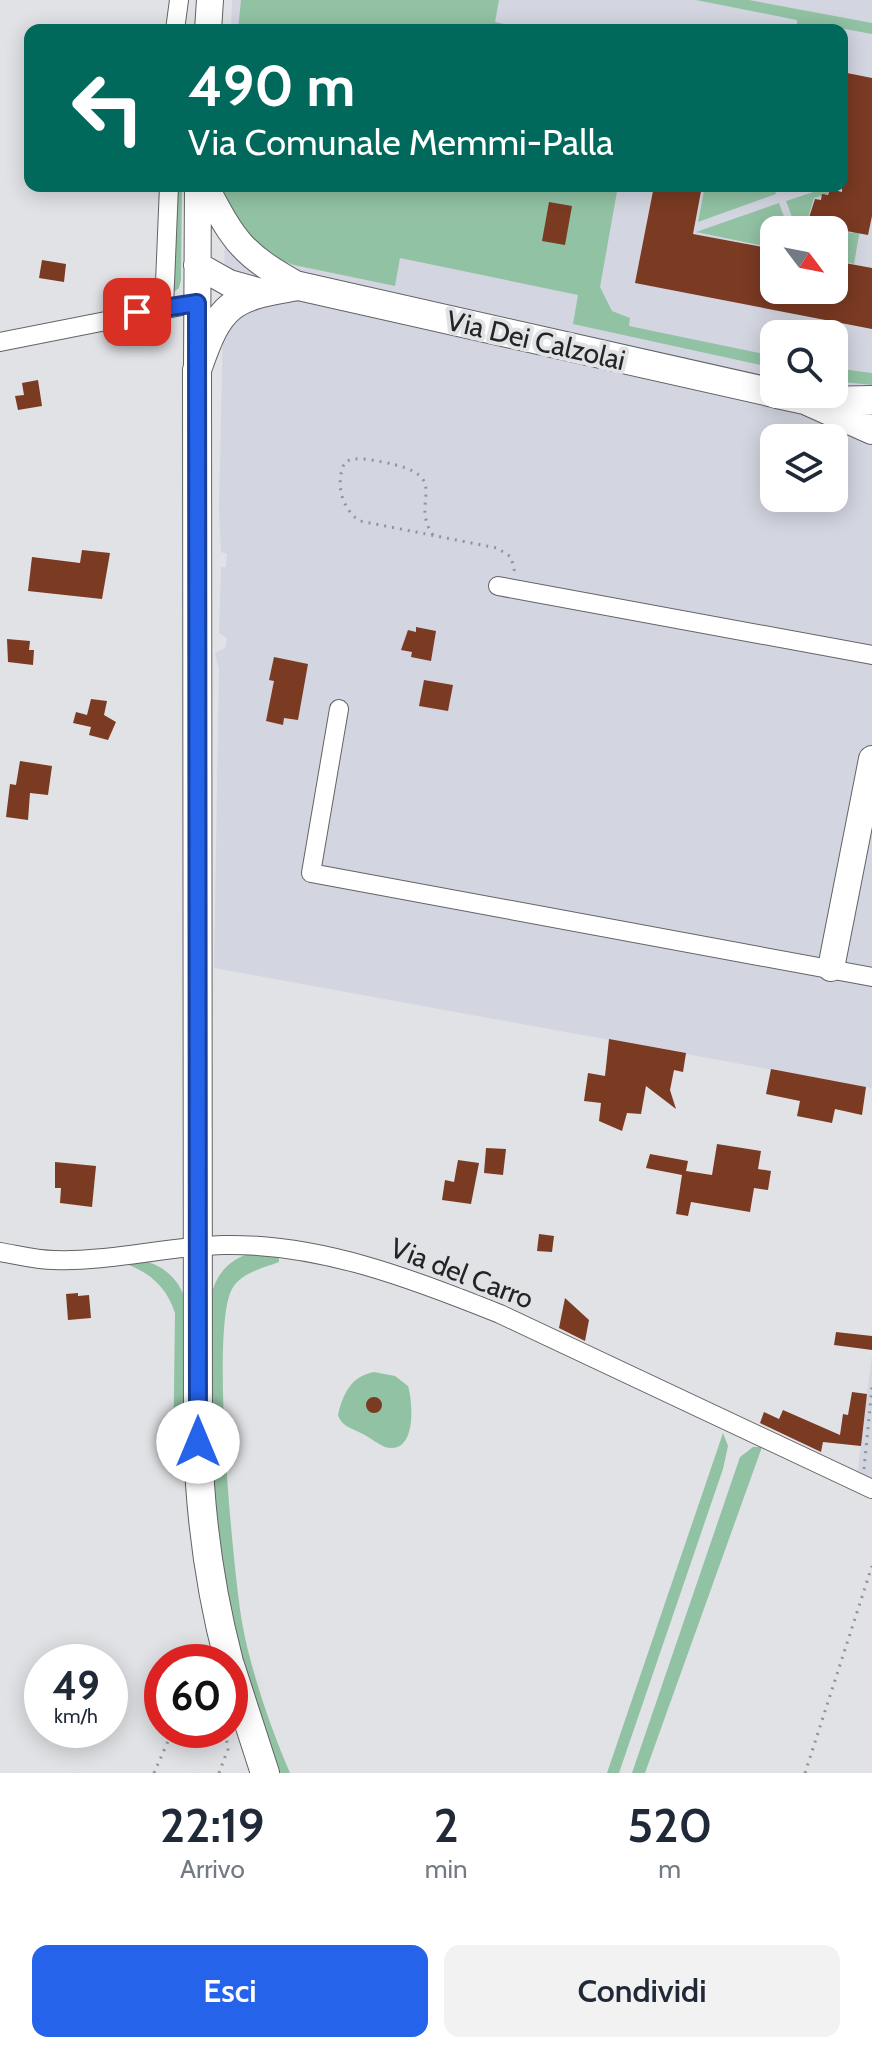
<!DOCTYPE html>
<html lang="it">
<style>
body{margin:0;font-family:Cabin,sans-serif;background:#f2f2f3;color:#1f2937;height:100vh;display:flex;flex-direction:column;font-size:30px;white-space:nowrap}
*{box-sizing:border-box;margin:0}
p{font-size:26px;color:#747a83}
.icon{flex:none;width:44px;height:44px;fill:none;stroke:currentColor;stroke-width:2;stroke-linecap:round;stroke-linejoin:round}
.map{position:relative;height:1773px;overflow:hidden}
.drawer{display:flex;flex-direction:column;background:#fff;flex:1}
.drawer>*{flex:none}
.banner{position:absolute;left:24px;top:24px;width:824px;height:168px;border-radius:16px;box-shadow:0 4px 20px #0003;background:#00695c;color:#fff;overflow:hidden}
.needle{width:52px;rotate:122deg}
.controls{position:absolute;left:760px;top:216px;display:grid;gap:16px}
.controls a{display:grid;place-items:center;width:88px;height:88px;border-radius:16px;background:#fff;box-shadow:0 4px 20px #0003;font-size:40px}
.speed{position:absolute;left:24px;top:1644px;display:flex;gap:16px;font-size:40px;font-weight:700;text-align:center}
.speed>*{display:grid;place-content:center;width:104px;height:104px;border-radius:50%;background:#fff;box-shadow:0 4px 20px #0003;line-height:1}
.speed small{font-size:20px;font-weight:400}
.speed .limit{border:12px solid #d22;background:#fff;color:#111}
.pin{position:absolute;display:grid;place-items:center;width:68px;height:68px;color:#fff;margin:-34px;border-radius:16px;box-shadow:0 4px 12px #0006}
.me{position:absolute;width:88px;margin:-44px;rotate:0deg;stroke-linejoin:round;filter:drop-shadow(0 0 6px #0008)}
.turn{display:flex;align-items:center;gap:28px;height:168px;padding:0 32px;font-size:36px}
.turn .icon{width:104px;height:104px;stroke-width:2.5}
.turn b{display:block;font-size:56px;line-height:68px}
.eta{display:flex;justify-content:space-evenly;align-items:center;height:136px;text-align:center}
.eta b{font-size:48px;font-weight:600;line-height:56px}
.button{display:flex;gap:16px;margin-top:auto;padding:16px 32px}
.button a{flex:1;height:92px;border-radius:16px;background:#2563eb;color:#fff;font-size:32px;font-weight:600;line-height:92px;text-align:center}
.button a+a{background:#f2f2f3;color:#1f2937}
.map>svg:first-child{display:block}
</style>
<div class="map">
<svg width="872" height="1773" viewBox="0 0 872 1773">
<rect width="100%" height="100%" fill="#e1e2e5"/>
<path fill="#d3d6e0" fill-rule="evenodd" d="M232,0H872V1088L214,968L219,669L215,653L225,648L227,638L219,633L221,567H226L227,554L221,552L219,509L226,186H842V30H231ZM774,230H834V290H774ZM774,334H834V394H774ZM774,438H834V498H774Z
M872,1354V1483L857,1476Z"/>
<path fill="#92c2a4" d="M241,0H499L495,22L533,30H238Z
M696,0H749L872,23V34L823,25L821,30H797V20Z
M174,186H182L181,280L179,288L171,294Z
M223,186H618L600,287L612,311L630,318L629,326L774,356V368L573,324L578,295L400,258L395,286L294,265L269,256L251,244L222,194Z
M705,186H773L776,194L698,222Z
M829,187L828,194L814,198L804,230H797L786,201Z
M779,203L789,230H774V248L696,232Z
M856,217L862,218L854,264L834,259V230L853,233Z
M834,368L872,373V385L834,381Z
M251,1253L279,1256V1262C263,1268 241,1273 232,1289C210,1329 233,1568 242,1622C250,1669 271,1729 290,1773H279C258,1717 236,1658 225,1599C208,1501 211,1400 210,1301C214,1277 227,1260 251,1253Z
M141,1260C162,1265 176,1276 184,1296L187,1465H173L175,1313C166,1284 145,1269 117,1261Z
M374,1372L395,1376L408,1386C413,1402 417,1456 385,1447C378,1444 370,1438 363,1434C352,1428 342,1427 338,1415C343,1394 351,1376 374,1372Z
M723,1433L728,1446L723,1469L619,1773H607Z
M753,1447H762L645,1773H632L740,1457Z"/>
<path fill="#7b3a22" d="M842,72L872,78V216L868,235L830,228L805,230L815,199L821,200L822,194L828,195L830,189L842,192Z
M654,186H702L693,234L774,249V290H834V261L872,268V329L635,283Z
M549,202L572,206L565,245L542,241Z
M42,260L66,264L64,282L39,278Z
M38,380L42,406L18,410L15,396L24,395L22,383Z
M82,550L110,553L102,599L28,591L32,557L80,563Z
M416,627L436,631L431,661L411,657L412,652L401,650L408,630L416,632Z
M7,639L30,641L29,650H34L33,665L8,662Z
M274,657L308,664L298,720L284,718L283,725L266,721L274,681L269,680Z
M424,680L453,685L448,711L419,706Z
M91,699L107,701L104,715L116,722L108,740L89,735L91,727L73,723L76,712L87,715Z
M20,761L52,766L48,795L30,793L28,820L6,817L10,784L16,785Z
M609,1039L686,1053L683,1072L674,1070L670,1090L676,1109L646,1086L641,1114L627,1113L622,1131L599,1121L601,1103L584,1101L588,1073L605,1076Z
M771,1069L866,1087L862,1115L835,1109L832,1123L797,1116L800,1101L766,1094Z
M717,1144L761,1151L758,1169L771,1171L768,1190L754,1188L750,1212L691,1202L688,1216L676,1214L682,1175L646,1168L650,1154L688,1161L686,1171L712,1175Z
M486,1148L506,1149L503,1175L484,1173Z
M458,1160L479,1163L471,1204L442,1200L445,1180L454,1182Z
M55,1162L96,1166L92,1207L60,1203L61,1188H55Z
M539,1234L554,1236L552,1252L537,1251Z
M78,1293V1296L89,1295L91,1318L68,1320L66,1294Z
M565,1298L589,1320L585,1341L559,1328Z
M836,1332L872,1336V1350L834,1345Z
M852,1392L867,1394L861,1446L823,1442L821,1452L760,1423L764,1412L779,1419L783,1410L840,1435L843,1414L848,1415Z
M366 1405a8 8 0 1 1 16 0a8 8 0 1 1-16 0Z"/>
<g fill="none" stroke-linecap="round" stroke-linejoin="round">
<g stroke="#626366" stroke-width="20">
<path id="street" d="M175,30L179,0
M164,307L169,186
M0,342L197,303
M498,586L872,655
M339,709L311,873L872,977
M0,1252C18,1255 36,1260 54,1260C110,1262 168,1246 224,1245C319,1243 413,1279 500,1314L872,1489"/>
</g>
<g stroke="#626366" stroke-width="28">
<path id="secondary" d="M208,30L210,0
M205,186C235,243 242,254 299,286
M197,265L229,283L261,292
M197,367L198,186
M831,968L872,759"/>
</g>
<g stroke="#626366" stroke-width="30">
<path id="primary" d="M777,394L805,400L872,430
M822,401L872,400
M229,1662C210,1590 200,1517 198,1442L197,370C220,303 230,297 299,286L774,393
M230,1665L265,1773"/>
</g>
<path stroke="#939395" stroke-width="3" stroke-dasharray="2 6" stroke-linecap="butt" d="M433,535C408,500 456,476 383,462C371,460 356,456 345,462C335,482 341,509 360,521L497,548L511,557L515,573
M864,1469L872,1387
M154,1773L173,1730
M219,1773L228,1749L225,1730
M805,1773L872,1566"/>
<use href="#street" stroke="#fff" stroke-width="18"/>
<use href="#secondary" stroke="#fff" stroke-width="26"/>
<use href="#primary" stroke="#fff" stroke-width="28"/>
</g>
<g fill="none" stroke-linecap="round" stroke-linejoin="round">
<g stroke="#184099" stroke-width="20">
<path id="route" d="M137,312L197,303L198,1442"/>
</g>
<use href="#route" stroke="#2563eb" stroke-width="14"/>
</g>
<g text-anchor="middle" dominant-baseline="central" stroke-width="8" stroke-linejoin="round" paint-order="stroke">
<g font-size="28" fill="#242425" stroke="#e1e2e5">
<text transform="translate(536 340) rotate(13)">Via Dei Calzolai</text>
<text transform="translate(462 1273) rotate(21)">Via del Carro</text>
</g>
</g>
</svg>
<div class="controls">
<a><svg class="needle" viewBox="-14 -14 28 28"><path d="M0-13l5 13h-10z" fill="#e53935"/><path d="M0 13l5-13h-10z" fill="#747a83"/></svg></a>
<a><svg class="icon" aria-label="search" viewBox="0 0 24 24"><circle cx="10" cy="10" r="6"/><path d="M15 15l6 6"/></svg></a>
<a><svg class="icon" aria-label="layers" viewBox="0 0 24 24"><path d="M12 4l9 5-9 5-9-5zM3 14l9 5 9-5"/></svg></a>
</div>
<div class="speed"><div>49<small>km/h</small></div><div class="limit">60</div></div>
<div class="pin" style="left:137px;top:312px;background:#d93025"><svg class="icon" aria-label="arrive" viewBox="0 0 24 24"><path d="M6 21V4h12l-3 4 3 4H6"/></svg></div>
<svg class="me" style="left:198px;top:1442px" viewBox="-20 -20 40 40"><circle r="19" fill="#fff"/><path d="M0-13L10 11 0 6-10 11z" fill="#2563eb"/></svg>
<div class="banner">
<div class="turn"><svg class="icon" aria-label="left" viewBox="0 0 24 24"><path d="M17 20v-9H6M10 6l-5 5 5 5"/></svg><div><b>490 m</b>Via Comunale Memmi-Palla</div></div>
</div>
</div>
<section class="drawer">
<div class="eta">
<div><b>22:19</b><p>Arrivo</p></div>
<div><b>2</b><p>min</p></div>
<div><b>520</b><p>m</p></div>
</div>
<div class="button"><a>Esci</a><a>Condividi</a></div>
</section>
